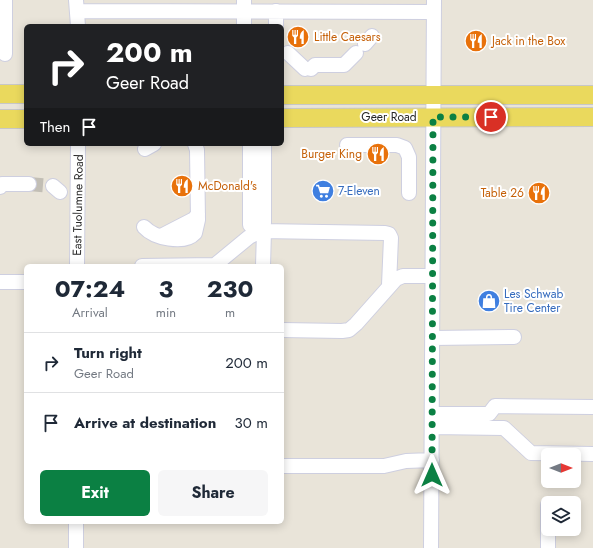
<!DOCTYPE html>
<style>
body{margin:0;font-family:Jost,sans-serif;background:#f6f6f7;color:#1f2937;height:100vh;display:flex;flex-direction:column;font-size:15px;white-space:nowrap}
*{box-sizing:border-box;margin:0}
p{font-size:13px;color:#747a83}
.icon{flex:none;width:22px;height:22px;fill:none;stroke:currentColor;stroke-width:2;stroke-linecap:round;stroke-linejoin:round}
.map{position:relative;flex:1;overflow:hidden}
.drawer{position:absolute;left:24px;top:264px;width:260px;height:260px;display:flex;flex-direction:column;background:#fff;border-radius:6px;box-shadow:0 2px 10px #0003}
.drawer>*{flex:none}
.banner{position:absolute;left:24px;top:24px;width:260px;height:122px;border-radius:6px;box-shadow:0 2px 10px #0003;background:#202124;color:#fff;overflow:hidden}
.needle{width:26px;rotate:90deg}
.fabs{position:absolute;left:541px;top:448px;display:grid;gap:8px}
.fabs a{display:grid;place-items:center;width:40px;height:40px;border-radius:6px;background:#fff;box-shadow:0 2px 10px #0003;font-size:20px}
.pin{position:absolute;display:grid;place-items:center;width:34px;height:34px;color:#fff;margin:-17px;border:2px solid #fff;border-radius:50%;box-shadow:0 1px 4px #0007}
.me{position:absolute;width:44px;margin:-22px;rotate:0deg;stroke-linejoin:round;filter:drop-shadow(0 0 3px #0008)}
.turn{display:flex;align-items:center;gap:14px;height:84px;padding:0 16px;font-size:18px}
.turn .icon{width:52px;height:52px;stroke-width:2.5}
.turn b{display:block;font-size:28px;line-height:34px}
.then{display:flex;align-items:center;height:38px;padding:0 16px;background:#0003;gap:8px;font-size:15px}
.eta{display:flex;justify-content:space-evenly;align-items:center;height:68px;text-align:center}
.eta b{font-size:24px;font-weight:700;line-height:28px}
.action{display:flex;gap:8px;margin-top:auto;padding:8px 16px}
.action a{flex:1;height:46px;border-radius:6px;background:#0b8043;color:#fff;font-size:16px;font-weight:700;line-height:46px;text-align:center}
.action a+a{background:#f6f6f7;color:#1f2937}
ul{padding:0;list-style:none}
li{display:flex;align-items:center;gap:12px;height:60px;padding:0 16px;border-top:1px solid #e0e1e3}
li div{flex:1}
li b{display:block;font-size:15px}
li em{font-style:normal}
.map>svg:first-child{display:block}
</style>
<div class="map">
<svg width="593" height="548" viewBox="0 0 593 548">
<rect width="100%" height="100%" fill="#e9e4d9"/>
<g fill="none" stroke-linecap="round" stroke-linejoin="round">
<path stroke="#c2beb5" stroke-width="14" stroke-dasharray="14 7" stroke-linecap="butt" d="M29,184L53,186"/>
<g stroke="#cecfe0" stroke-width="16">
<path id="minor" d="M5,0V54
M76,0L78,26
M244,0V26
M77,11L434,12
M276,11V26
M365,44L372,36
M288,53L305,69
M311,69L315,65H344L356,53
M250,144V225L258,232L264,223V144
M347,145H397L405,148L409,157V193
M145,149L154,144
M53,186L60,192
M0,187L2,184H29
M144,227C154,238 184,245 195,233L198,220L197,150L195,144
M161,236L194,219L198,214
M77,266L78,144
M142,266L215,265L249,237L261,231L385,233L389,234L391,238L389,285
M263,266L264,231
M0,282H26
M282,330L342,331L349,330L356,324L396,279L403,276H432
M432,338L514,337
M432,414H489L495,406L593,407
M432,427L504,428L531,453L593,454
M282,466H384L406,461L432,460
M76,548V522
M431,548L434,0
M548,548V505"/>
</g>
<g stroke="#c7c7c7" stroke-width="20">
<path id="major" d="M0,94H26
M282,95H593
M282,118L593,117
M0,119H26"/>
</g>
<use href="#minor" stroke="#fff" stroke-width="14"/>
<use href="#major" stroke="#ead95d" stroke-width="18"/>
</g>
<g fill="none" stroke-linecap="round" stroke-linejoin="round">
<path stroke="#0b8043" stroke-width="7" stroke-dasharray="0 12.6" d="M432,475L433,117H491"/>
</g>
<defs>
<g id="restaurant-disc" transform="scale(1.15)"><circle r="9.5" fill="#e8710a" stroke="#fff"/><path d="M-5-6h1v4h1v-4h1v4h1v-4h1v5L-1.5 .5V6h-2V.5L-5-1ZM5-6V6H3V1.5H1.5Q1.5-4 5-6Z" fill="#fff"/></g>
<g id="supermarket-disc" transform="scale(1.15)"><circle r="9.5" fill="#3f7fe0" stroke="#fff"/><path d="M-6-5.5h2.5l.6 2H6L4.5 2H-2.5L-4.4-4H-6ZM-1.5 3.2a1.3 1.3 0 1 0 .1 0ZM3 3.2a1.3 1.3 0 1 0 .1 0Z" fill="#fff"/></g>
<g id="shop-disc" transform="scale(1.15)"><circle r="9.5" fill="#3f7fe0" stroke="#fff"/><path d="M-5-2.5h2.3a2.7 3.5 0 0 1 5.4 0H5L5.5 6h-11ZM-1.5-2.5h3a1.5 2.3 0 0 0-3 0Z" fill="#fff"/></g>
</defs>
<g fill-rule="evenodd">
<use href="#restaurant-disc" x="298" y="37"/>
<use href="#restaurant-disc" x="476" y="41"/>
<use href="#restaurant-disc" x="378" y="154"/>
<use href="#restaurant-disc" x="182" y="186"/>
<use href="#supermarket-disc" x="323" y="191"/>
<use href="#restaurant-disc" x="539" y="193"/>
<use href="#shop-disc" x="489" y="301"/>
</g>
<g text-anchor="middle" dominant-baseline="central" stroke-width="4" stroke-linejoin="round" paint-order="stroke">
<g font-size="12" fill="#c56008" stroke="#fff" text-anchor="start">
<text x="314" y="37">Little Caesars</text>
<text x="492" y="41">Jack in the Box</text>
<text x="362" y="154" text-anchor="end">Burger King</text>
<text x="198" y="186">McDonald's</text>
<text x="524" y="193" text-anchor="end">Table 26</text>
</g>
<g font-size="12" fill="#272727" stroke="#fff">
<text x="389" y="117">Geer Road</text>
<text transform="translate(78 205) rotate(-89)">East Tuolumne Road</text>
</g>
<g font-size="12" fill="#366cbe" stroke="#fff" text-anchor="start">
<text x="338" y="191">7-Eleven</text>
<text x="504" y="294">Les Schwab<tspan x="504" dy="14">Tire Center</tspan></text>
</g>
</g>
</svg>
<div class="fabs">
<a><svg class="needle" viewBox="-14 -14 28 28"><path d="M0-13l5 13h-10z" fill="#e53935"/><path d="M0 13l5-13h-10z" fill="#747a83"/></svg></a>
<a><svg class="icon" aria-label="layers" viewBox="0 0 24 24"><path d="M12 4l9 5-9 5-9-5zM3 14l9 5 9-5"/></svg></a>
</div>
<div class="pin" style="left:491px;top:117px;background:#d93025"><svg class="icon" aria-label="arrive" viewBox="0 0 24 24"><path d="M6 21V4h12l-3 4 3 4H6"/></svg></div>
<svg class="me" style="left:432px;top:475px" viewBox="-20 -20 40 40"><path d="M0-17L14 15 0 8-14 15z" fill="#0b8043" stroke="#fff" stroke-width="4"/></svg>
<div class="banner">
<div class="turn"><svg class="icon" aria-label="right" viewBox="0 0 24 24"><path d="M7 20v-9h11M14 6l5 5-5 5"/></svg><div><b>200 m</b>Geer Road</div></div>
<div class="then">Then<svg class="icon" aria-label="arrive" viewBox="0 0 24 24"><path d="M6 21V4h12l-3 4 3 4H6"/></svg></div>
</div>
<section class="drawer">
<div class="eta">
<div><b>07:24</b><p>Arrival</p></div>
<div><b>3</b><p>min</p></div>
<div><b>230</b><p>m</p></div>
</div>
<ul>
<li><svg class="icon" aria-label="right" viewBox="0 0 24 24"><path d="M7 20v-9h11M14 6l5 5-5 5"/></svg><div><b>Turn right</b><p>Geer Road</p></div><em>200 m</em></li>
<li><svg class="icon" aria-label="arrive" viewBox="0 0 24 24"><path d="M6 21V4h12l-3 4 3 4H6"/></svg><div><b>Arrive at destination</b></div><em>30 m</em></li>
</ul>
<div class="action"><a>Exit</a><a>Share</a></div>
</section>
</div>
